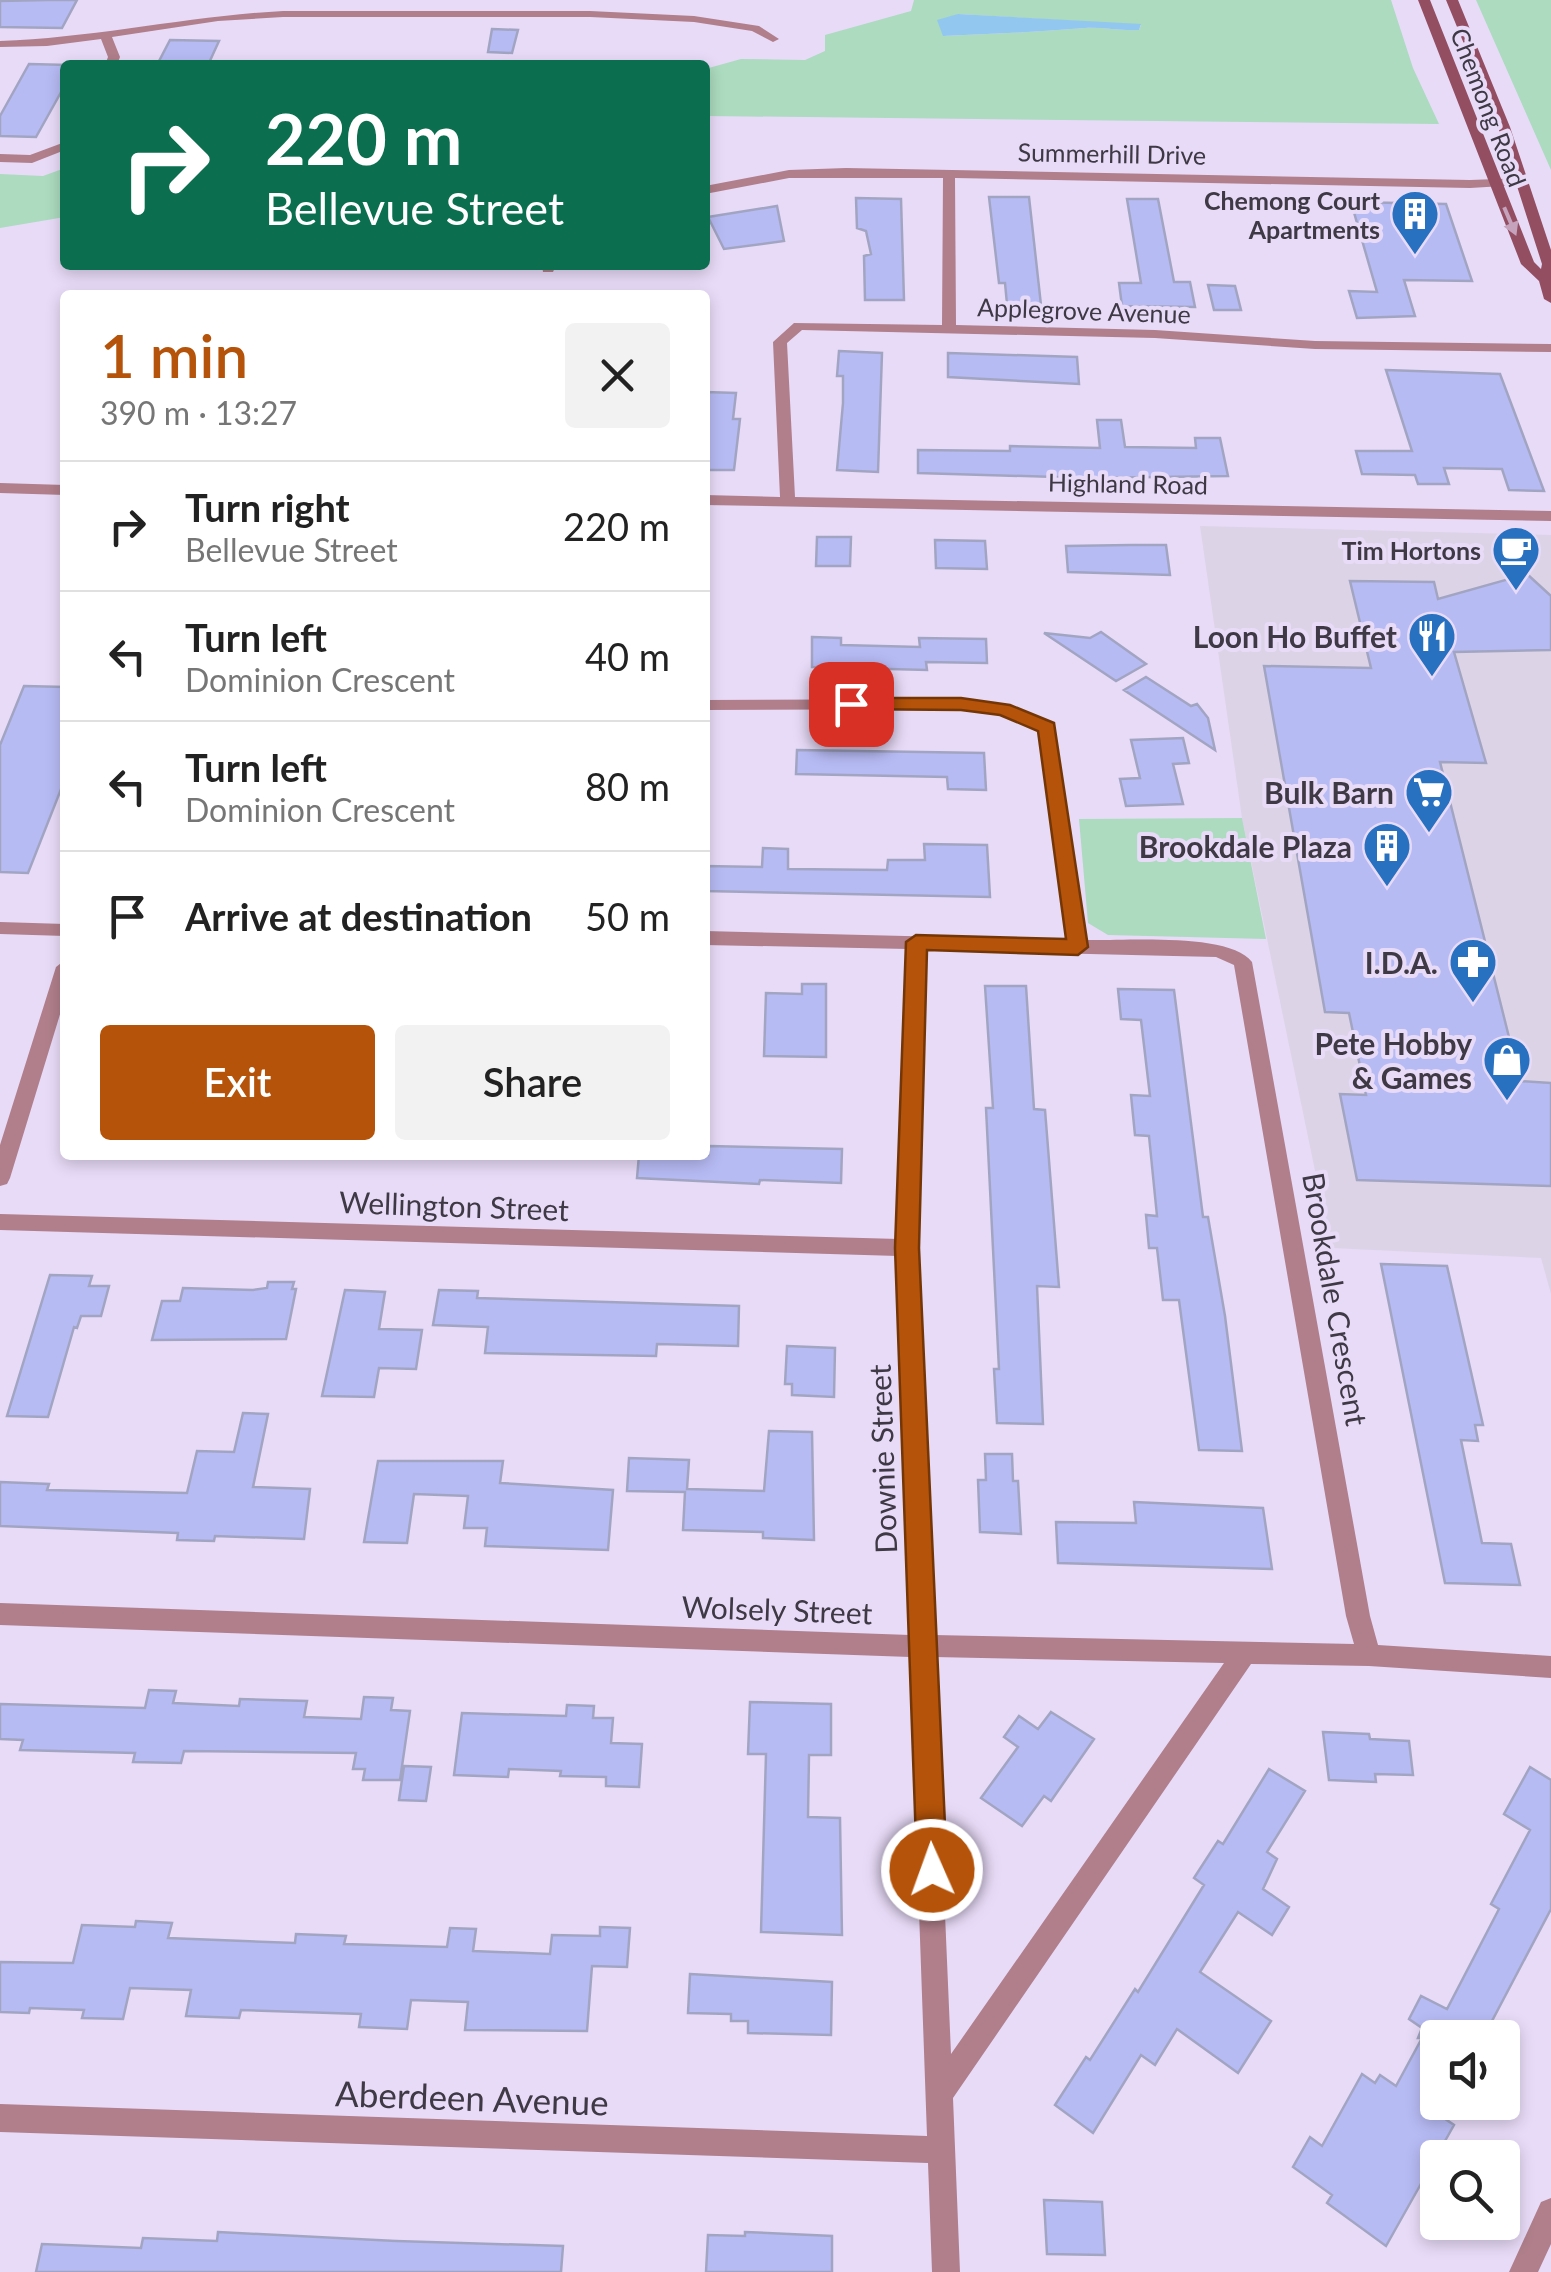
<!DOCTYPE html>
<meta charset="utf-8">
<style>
body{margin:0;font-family:Lato,sans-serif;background:#f2f2f2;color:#222;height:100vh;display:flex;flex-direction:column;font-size:38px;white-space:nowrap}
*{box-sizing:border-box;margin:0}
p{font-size:32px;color:#767676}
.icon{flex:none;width:55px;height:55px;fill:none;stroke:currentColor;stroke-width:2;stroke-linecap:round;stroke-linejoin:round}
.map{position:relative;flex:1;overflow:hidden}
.drawer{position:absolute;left:60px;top:290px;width:650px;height:870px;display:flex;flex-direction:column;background:#fff;border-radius:10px;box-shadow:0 5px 15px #0003}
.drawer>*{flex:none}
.top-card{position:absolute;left:60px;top:60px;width:650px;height:210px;border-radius:10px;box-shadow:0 5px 15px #0003;background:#0b6e4f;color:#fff;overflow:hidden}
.buttons{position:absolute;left:1420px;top:2020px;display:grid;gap:20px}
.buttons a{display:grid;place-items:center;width:100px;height:100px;border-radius:10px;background:#fff;box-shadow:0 5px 15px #0003;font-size:50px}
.pin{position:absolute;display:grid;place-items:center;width:85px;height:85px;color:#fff;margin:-42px;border-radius:20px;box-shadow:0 5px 15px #0006}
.me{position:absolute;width:110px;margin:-55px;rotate:358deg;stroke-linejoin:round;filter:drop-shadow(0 0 8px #0008)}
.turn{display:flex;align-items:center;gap:35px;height:210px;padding:0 40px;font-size:45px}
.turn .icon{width:130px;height:130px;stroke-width:2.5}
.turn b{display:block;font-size:70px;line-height:85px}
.round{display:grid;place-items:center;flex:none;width:105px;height:105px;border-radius:10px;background:#f2f2f2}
.summary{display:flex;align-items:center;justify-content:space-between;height:170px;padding:0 40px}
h1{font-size:60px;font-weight:600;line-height:75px;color:#b45309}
.primary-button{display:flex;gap:20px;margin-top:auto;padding:20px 40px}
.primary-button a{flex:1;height:115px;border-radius:10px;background:#b45309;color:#fff;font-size:40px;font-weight:600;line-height:115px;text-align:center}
.primary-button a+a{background:#f2f2f2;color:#222}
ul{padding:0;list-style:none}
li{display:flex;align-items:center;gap:30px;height:130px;padding:0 40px;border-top:2px solid #e0e0e0}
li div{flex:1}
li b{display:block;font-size:38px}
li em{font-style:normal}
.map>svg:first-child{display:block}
</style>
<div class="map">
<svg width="1551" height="2272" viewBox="0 0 1551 2272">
<rect width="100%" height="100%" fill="#e8dbf8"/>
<path fill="#ddd3e7" d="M1200,526L1551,535V1294L1541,1258L1331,1248L1242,818Z"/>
<path fill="#acdbbf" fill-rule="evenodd" d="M914,0H1391L1413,68L1439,124L705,116V69L741,59L805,60L825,51V35L911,11ZM958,14L1141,25L1139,30C1121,31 1102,27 1085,28C1038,32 991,34 944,36Z
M1476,0H1551V170Z
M65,168V217L0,228V174L43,176Z
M1242,818L1266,939L1108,935L1088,923L1079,819Z"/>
<path fill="#92c7ef" d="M958,14L1141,24L1139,30C1121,31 1102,27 1085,28C1038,32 991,34 943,36L937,20Z"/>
<path fill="#b7bbf4" stroke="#a2a5c2" stroke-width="2.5" d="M48,0H77L62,28L0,27V1Z
M492,29L518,30L512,53L488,52Z
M170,40L219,41L208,65H157Z
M29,64L69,65H65V85L36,137L0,136V116Z
M989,197H1029L1041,305L1007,304L1005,283H999Z
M856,198L901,199L904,300H865L864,256L871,254L866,231L857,228Z
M1127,199H1158L1174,282H1190L1195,307L1122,306L1119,283H1141Z
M1351,202L1446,204L1472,281L1404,280L1415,316L1357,318L1349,291L1377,292Z
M777,206L784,241L724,249L708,217Z
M1208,285L1235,286L1241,310H1214Z
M839,351L882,353L878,472L837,470L843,403V376H837Z
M948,353L1077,357L1079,384L948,377Z
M1386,370L1500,374L1544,491L1509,490L1502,469L1444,468L1449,484H1418L1415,475L1362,474L1356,451H1412Z
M705,392L736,393L733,419H740L734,470H705Z
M1097,420H1121L1125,447L1196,448L1195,438H1220L1228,476L1089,478L918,473V450L1010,451V446L1100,448Z
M817,537H851L850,566H816Z
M935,540L985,541L987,569L936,568Z
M1131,545H1166L1170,575L1068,572L1066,546Z
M1527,574L1551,596V650L1454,652L1486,763L1440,762L1520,1081L1551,1083V1186L1357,1180L1340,1094L1366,1095L1349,1013L1325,1012L1264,666L1371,668L1350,581L1434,582L1438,599Z
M1101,632L1146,664L1116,681L1044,633L1090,638Z
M812,637L841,638V645L920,647L919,638L986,639L987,663L926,662L927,670L812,667Z
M1146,677L1191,706L1197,704L1208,718L1215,750L1124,690Z
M24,686L65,687V779L28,873L0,872V745Z
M1183,738L1189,763L1173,764L1183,804L1126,806L1120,779L1140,778L1131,740Z
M797,750L984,753L986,790L948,789L947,777L796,774Z
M924,844L987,845L990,897L705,891V866L762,867L763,848L788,849V869L887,870L888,860H925Z
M802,984H826V1057L764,1056L766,993L802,994Z
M985,986H1026L1034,1109L1045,1110L1059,1287L1037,1286L1043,1424L997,1423L994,1369H999L986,1108H993Z
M1118,989L1174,990L1203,1217H1208L1225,1316L1242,1451L1199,1450L1179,1300H1163L1157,1248H1149L1146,1215L1157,1216L1149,1136L1135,1135L1131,1095L1150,1096L1141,1020L1121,1019Z
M709,1146L842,1149L841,1183L760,1180L759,1184L637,1178L639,1155H708Z
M1381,1264L1447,1266L1483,1425H1475L1478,1441L1461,1440L1482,1543L1511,1544L1520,1585L1445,1583Z
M50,1275L92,1276L89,1286H109L101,1316H81L77,1328L74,1327L48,1417L7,1416Z
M268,1282H294L292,1289H296L286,1339L152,1340L162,1301H180L183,1288L253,1290L267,1288Z
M345,1290L385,1292L379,1329L422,1330L416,1369L379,1368L374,1397L322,1396Z
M439,1290L478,1291L477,1298L739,1306L738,1346L657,1344L656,1356L485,1353L488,1327L433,1325Z
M787,1346L835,1348L834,1397L792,1395V1384H785Z
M243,1413L268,1414L253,1487L310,1489L304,1539L215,1536L214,1541L177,1540L178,1533L0,1526V1482L49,1484L47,1490L187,1493L197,1451L234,1452Z
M769,1431L812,1432L814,1540L763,1538V1532L683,1530L685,1492L627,1491L629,1458L689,1460L687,1489L764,1491Z
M985,1454H1012L1013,1481H1018L1021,1534L980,1532L978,1480H986Z
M378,1461H503L500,1483L613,1490L608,1550L485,1546L487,1528H464L468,1496L414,1494L407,1543L364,1542Z
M1134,1502L1263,1508L1272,1569L1058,1563L1056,1522L1136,1523Z
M149,1690L176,1691L173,1703L239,1706L240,1699L307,1701L304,1717L361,1719L364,1697L393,1698L391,1710L410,1711L400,1780H363L365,1769H353L356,1753L184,1751L181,1763L133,1762L135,1753L20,1750L23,1740L0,1739V1704L145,1708Z
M750,1702L831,1704V1755H809L808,1817L840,1818L842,1935L761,1932L766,1754H748Z
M567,1705L594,1706L593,1718H613L611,1743L642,1744L639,1787L606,1786V1777L560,1776L561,1771L509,1769L508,1777L454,1775L462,1713L566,1716Z
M1051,1712L1094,1739L1051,1801L1044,1796L1022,1826L981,1798L1018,1747L1004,1737L1019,1716L1038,1729Z
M1323,1732L1369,1734L1370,1739L1409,1741L1413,1775L1375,1774L1376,1782L1329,1780Z
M404,1766L431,1767L426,1801L399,1800Z
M1530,1767L1551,1780V1909L1483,2038H1438V2114L1454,2125L1386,2246L1327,2203L1332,2195L1293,2167L1310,2137L1322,2146L1362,2074L1375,2083L1380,2075L1396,2086L1422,2038H1418L1422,2028L1409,2019L1421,1996L1447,2009L1499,1909L1491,1904L1530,1830L1504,1814Z
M1269,1769L1305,1791L1267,1852L1277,1859L1263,1889L1289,1907L1272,1935L1238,1912L1200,1972L1271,2021L1238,2073L1177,2029L1155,2065L1141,2055L1093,2133L1055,2105L1086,2057L1090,2060L1135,1989L1138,1992L1204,1885L1194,1878L1218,1841L1223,1844Z
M136,1921L172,1923L168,1938L295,1943L296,1934L346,1936L344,1944L447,1947L450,1928L476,1929L473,1951L550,1954L552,1935L600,1936V1927L630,1928L627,1967L592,1966L587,2031L465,2030L468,2002L411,2000L407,2029L359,2027L361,2014L241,2010L239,2018L186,2016L191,1990L130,1988L123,2019L82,2018L84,2010L30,2008L29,2013L0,2012V1962L73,1963L82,1925L135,1927Z
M690,1974L832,1982L831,2035L748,2033V2021H731V2014L688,2013Z
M1044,2200L1102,2202L1105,2255L1047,2254Z
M218,2232L396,2241L563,2246L561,2272H36L42,2244L141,2248L143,2238L217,2241Z
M745,2232L832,2236V2272H706L708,2235L745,2236Z"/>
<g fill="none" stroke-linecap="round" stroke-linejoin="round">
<path fill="#b07f8b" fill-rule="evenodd" d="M283,11H590L694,16L759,26L779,39L773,42L752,31L694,22L590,17H283L218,21L112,37L120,57L117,65H105L108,57L101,39L47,46L0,47V41C95,38 188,16 283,11Z
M65,142V150L32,163L0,162V154L30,155Z
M846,168L1470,180L1524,178V184L1520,185L1470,188L955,178L956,325L1155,330L1315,341L1551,344V352L1315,349L1155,338L802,330L787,343L795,497L1551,511V521L705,505V495L780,497L773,342L794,323L942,325L943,178H789L705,194V186L789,170Z
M542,265H556L553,272H543Z
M0,483L65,485V495L0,493Z
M961,699L1009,705L1055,727L1086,940C1124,941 1230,932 1252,962L1370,1616L1378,1645L1551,1656V1678L1369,1666L1251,1664L953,2098L960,2272H932L928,2163L0,2132V2104L927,2136L910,1657L0,1625V1603L910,1635L898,1256L0,1230V1214L899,1239L908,949L705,945V931L1068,940L1039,730L1000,714L961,709L705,710V700ZM926,950L1216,957L1234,965L1346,1616L1354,1644L934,1635L919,1280ZM934,1657L1224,1663L951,2054Z
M0,922L65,924V936L0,934Z
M65,960V998L10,1178L7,1184L0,1186V1145L56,967Z
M1551,2198V2244L1538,2272H1509L1541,2202Z"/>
<path fill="#944e62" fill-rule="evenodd" d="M1418,0H1430L1534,262L1541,269L1542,264L1498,127L1446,0H1458L1510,127L1551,250V303L1544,299L1539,281L1521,264Z"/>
</g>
<defs><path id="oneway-solid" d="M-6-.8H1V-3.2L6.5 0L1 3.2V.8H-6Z" transform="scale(2.5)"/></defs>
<use fill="#c6a3bc" href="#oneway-solid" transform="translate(1510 221) rotate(67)"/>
<path fill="#b45309" stroke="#753606" stroke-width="2.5" d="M851,698H961L1010,705L1054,723L1088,947L1078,955L927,950L919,1248L947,1870L942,1880L932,1884L922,1880L917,1870L895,1248L906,942L916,935L1066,939L1038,731L1000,715L961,710L845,709V700Z"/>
<defs>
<g id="building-pin" transform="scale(2.5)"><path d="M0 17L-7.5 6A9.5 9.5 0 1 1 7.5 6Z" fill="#2870c0" stroke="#e8dbf8"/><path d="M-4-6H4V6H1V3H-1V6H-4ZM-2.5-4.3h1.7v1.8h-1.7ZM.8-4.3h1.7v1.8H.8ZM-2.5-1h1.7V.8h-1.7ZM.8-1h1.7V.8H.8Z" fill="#fff"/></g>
<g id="cafe-pin" transform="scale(2.5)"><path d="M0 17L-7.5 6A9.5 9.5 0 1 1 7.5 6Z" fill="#2870c0" stroke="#e8dbf8"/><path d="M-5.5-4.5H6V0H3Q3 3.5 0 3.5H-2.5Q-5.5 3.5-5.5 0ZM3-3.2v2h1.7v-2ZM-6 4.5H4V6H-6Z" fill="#fff"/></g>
<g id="restaurant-pin" transform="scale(2.5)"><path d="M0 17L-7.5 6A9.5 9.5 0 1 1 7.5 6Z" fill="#2870c0" stroke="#e8dbf8"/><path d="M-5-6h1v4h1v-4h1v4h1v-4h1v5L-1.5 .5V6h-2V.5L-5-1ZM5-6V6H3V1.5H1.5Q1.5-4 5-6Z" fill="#fff"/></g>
<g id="supermarket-pin" transform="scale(2.5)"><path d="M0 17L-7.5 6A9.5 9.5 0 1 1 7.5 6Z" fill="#2870c0" stroke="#e8dbf8"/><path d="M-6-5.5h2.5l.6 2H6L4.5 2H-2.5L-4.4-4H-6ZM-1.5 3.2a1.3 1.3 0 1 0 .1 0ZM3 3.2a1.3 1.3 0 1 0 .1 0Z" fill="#fff"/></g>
<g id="pharmacy-pin" transform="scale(2.5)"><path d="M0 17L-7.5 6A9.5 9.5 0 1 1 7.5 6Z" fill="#2870c0" stroke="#e8dbf8"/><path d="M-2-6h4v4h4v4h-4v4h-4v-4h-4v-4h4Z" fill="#fff"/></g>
<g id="shop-pin" transform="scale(2.5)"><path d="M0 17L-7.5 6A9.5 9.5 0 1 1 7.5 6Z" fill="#2870c0" stroke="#e8dbf8"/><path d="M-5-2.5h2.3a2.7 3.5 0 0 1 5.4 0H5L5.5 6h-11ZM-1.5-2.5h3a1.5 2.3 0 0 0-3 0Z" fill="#fff"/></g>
</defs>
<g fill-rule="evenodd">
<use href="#building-pin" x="1415" y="214"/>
<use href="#cafe-pin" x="1516" y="550"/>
<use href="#restaurant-pin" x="1432" y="636"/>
<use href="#supermarket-pin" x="1429" y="792"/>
<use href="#building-pin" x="1387" y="846"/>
<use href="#pharmacy-pin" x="1473" y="962"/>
<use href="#shop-pin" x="1507" y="1060"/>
</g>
<g text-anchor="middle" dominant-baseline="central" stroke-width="8" stroke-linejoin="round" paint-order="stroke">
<g font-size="25" fill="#3e3944" stroke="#e8dbf8">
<text transform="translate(1489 107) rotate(69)">Chemong Road</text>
<text transform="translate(1112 153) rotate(1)">Summerhill Drive</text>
<text transform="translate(1084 310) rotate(2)">Applegrove Avenue</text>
<text transform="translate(1128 483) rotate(1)">Highland Road</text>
</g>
<g font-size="25" font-weight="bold" fill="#3e3944" stroke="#e8dbf8" text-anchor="end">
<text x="1380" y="200">Chemong Court<tspan x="1380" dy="29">Apartments</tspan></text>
<text x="1481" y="550">Tim Hortons</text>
</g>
<g font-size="30" font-weight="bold" fill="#3e3944" stroke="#e8dbf8" text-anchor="end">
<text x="1397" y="636">Loon Ho Buffet</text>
<text x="1394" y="792">Bulk Barn</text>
<text x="1352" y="846">Brookdale Plaza</text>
<text x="1438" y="962">I.D.A.</text>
<text x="1472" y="1043">Pete Hobby<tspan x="1472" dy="34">&amp; Games</tspan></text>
</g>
<g font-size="30" fill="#3e3944" stroke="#e8dbf8">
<text transform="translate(454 1205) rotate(2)">Wellington Street</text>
<text transform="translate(1336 1299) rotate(80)">Brookdale Crescent</text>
<text transform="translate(882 1459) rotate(-92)">Downie Street</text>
<text transform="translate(777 1609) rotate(2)">Wolsely Street</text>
</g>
<g font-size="35" fill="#3e3944" stroke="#e8dbf8">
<text transform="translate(472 2097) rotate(2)">Aberdeen Avenue</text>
</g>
</g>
</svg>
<div class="buttons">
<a><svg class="icon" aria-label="sound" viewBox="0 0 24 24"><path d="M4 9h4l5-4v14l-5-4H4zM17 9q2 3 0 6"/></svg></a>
<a><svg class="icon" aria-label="search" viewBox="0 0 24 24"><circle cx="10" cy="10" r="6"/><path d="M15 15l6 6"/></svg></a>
</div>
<div class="pin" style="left:851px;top:704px;background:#d93025"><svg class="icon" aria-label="arrive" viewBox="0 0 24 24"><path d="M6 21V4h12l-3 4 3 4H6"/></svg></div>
<svg class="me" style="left:932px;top:1870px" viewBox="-20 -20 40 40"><circle r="17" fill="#b45309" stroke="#fff" stroke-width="3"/><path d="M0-11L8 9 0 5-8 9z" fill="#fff"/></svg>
<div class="top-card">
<div class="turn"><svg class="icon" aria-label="right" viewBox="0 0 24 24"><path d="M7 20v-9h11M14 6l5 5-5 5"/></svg><div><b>220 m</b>Bellevue Street</div></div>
</div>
<section class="drawer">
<div class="summary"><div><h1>1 min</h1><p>390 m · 13:27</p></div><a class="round"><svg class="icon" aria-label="close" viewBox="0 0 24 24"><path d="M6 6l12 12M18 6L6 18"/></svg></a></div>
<ul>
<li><svg class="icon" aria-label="right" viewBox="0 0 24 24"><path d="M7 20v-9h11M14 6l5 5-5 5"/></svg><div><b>Turn right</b><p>Bellevue Street</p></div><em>220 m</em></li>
<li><svg class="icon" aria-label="left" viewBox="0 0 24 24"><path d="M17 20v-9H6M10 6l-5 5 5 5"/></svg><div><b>Turn left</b><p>Dominion Crescent</p></div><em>40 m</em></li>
<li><svg class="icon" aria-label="left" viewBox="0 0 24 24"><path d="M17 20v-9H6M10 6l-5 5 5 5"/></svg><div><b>Turn left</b><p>Dominion Crescent</p></div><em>80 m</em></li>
<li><svg class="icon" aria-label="arrive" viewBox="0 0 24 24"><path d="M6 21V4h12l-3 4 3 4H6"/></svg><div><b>Arrive at destination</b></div><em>50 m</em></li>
</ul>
<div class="primary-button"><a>Exit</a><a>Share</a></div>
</section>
</div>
